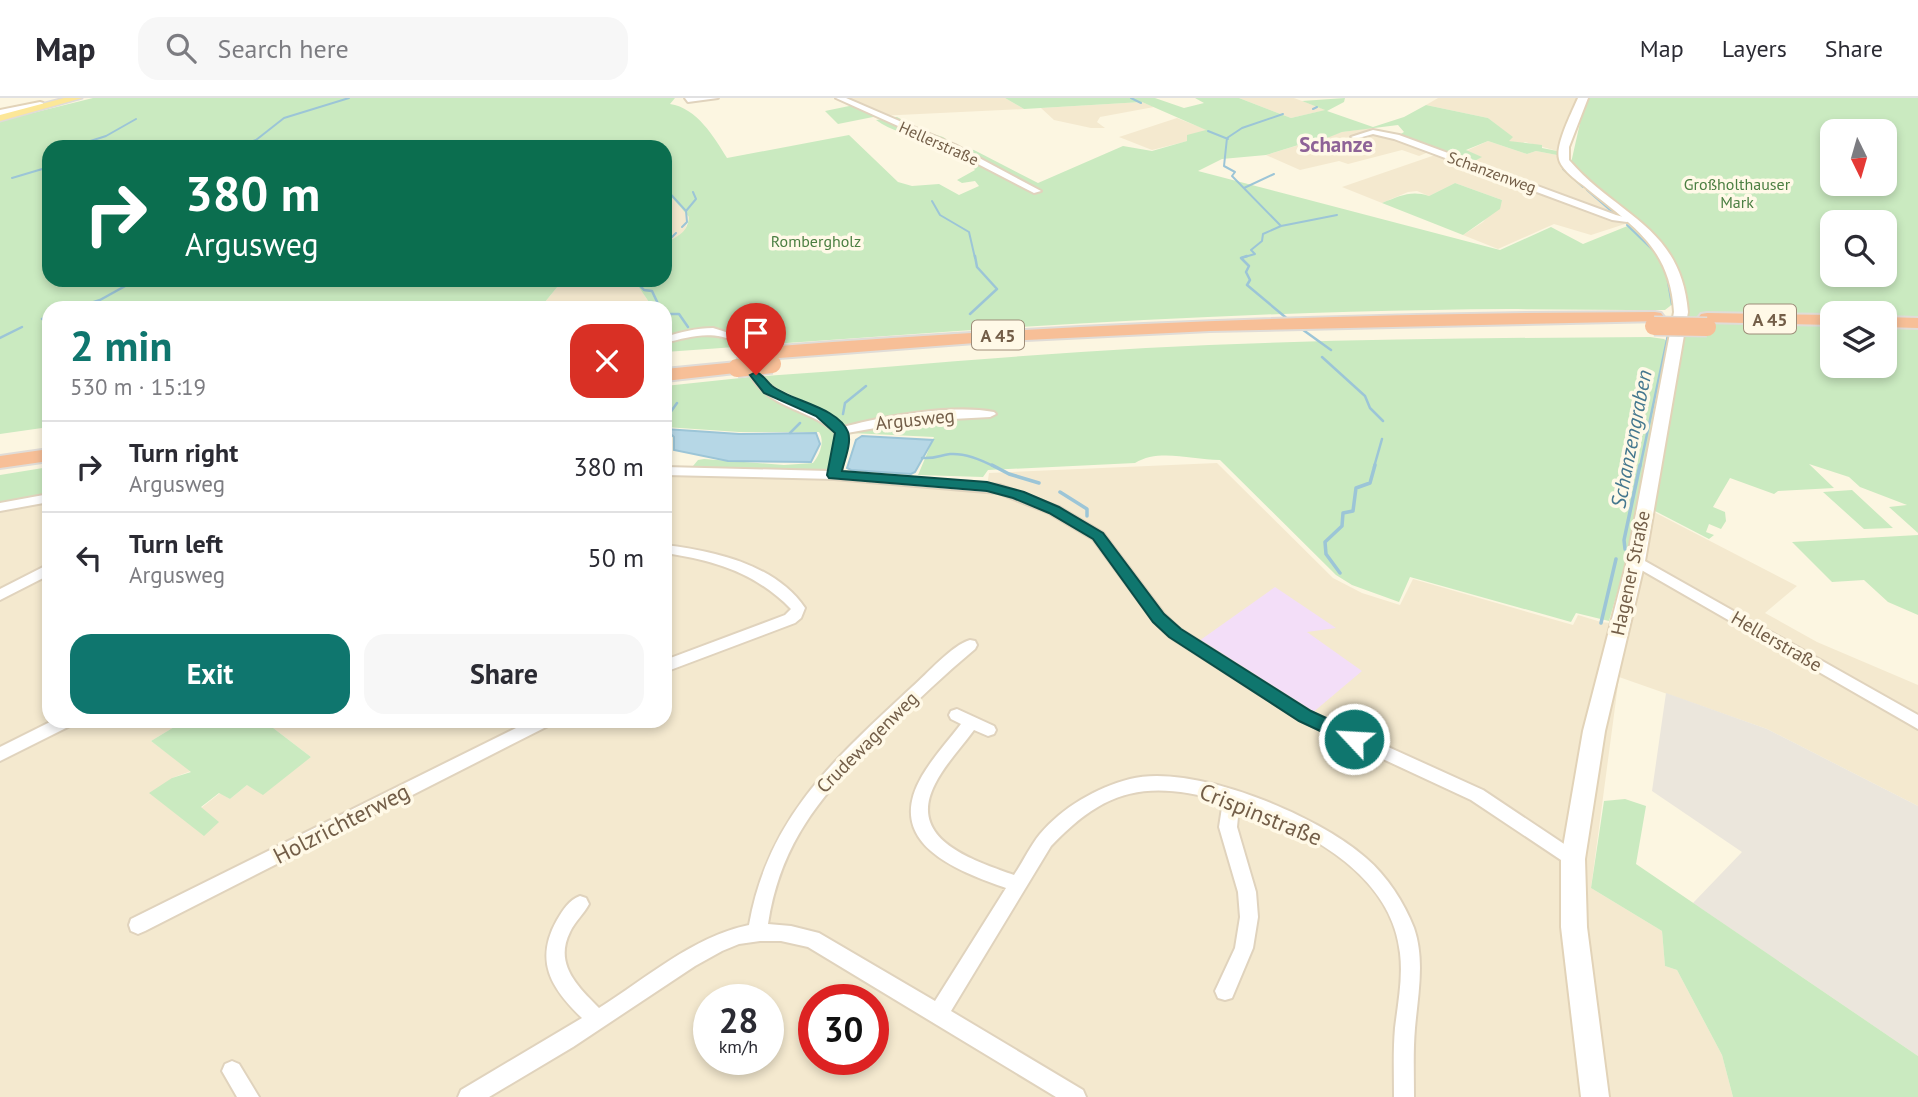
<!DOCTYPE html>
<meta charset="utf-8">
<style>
body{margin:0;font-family:"PT Sans",sans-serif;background:#f7f7f7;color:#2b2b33;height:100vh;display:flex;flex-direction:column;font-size:26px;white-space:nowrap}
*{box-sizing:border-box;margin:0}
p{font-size:23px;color:#7c7c81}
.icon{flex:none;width:38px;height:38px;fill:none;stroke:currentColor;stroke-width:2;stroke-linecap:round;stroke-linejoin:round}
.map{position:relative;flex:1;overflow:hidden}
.drawer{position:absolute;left:42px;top:203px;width:630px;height:427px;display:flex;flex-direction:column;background:#fff;border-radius:21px;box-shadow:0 4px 10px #0003}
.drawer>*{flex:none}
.banner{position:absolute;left:42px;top:42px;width:630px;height:147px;border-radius:21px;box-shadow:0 4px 10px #0003;background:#0b6e4f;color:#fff;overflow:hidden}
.needle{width:46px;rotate:175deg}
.controls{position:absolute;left:1820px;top:21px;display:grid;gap:14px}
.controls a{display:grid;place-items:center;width:77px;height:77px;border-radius:14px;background:#fff;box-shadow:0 4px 10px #0003;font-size:35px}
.speed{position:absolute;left:693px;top:886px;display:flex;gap:14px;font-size:35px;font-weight:700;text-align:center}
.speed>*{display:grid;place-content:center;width:91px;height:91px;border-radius:50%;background:#fff;box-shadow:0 4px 10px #0003;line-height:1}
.speed small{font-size:18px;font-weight:400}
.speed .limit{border:10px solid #d22;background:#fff;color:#111}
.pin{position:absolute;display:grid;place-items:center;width:60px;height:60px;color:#fff;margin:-72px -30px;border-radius:50% 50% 50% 0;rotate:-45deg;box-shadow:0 0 7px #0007}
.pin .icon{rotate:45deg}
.me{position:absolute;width:77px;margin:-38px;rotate:295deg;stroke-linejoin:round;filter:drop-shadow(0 0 5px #0008)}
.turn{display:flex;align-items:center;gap:24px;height:147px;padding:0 28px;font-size:32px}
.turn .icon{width:91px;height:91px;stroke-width:2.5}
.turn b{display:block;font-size:49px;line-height:60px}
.round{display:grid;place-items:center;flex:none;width:74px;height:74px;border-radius:21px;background:#f7f7f7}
.headline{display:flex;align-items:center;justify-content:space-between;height:119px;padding:0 28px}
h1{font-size:42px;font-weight:600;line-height:52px;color:#0f766e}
.cta{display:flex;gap:14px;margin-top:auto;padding:14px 28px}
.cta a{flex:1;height:80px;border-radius:21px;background:#0f766e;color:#fff;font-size:28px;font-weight:600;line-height:80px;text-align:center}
.cta a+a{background:#f7f7f7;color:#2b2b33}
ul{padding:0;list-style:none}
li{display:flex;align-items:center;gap:21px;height:91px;padding:0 28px;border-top:2px solid #e1e1e2}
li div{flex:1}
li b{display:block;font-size:26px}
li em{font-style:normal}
header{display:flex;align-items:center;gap:42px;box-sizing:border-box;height:98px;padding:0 35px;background:#fff;border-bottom:2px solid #e1e1e2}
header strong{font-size:33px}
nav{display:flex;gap:38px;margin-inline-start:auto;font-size:24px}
.search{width:490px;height:63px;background:#f7f7f7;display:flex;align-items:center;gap:18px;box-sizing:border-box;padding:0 24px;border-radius:21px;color:#7c7c81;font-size:26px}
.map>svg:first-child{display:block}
</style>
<header>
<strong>Map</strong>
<div class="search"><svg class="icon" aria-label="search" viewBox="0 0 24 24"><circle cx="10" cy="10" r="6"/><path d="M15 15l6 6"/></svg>Search here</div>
<nav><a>Map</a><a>Layers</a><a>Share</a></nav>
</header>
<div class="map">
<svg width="1918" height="999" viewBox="0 0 1918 999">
<rect width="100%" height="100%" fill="#fcf6e1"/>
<path fill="#f4e9cf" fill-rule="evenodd" d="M840,0H1005L1024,11L878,18Z
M1239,0H1294L1326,12L1291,20Z
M1438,0H1579L1557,53L1525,44L1521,46L1508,43L1512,39L1488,20L1426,7Z
M1142,4L1154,9L1100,19L1097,24L1105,30H1091L1054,22L1041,10Z
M1177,20L1207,32L1188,43L1152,52L1119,39Z
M1370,30L1431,53L1419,58L1402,52L1348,66L1339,63L1300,72L1266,57L1342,34Z
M1488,43L1527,56L1536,53L1557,57L1560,69L1625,126L1591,137L1554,126L1498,151L1463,137L1483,124L1502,102L1455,85L1429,98L1417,93L1408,94L1382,105L1342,89L1438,56L1467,67L1481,59L1466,53Z
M665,92L689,119L684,135L665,146Z
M563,182H634L653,210H540Z
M1217,365L1333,480L1362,495L1400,507L1413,481L1573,527L1578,517L1601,524L1630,527L1654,414L1797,488L1765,515L1817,544L1918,587V708L1767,631L1619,579L1591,790L1662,833L1665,868L1677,872L1722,957L1733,999H0V406L49,397V623H184L151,643L191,673L172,680L201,710L220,695L230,701L247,687L311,659L264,623H665V373L834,377L987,388L989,375ZM709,901H768V961H709ZM814,901H873V961H814Z"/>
<path fill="#ebe6dc" d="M1666,595L1767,631L1918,708V958L1693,805L1742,754L1652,693Z"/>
<path fill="#f3def8" d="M1275,489L1336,530L1307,534L1362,573L1311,616L1199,543Z"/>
<path fill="#caeac0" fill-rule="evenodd" d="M93,0H675L670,6C697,10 714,39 727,60L849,37L898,84L912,88L939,86L959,97L979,88L975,83L962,85L957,82L975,72C953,41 905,43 876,22L897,19L923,33L943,39L959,50L974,52L1038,85L1123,48L1152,53L1187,43V37L1206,32L1142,4L1024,11L1005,0H1155L1184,10L1204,5L1195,0H1239L1291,20L1325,12L1302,3L1345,0L1344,4L1327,13L1373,29L1404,19L1426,7L1488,20L1513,39L1509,43L1542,47V50L1557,53V57L1536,53L1527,56L1488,43L1466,52L1482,59L1469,66L1396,39L1404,34L1398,27L1342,34L1312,46L1308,44L1266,57L1222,61L1198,73L1500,152L1551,129L1583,146L1630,127C1656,150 1669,171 1674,205L1665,212C1587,212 1509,210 1432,212C1176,216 920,235 665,254V210H653L634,182H665V146C678,137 687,136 689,119L665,92V49H49V182H563L540,210H49V329L0,336V23Z
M1589,0H1918V435L1889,409L1907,407L1860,389L1849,379L1809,366L1834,390L1778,393L1774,396L1730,380L1713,409L1725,414L1726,423L1721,431L1709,426L1706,434L1714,437L1709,441L1655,413L1652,367L1678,243L1675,180L1636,122L1571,65L1582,16ZM1832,33H1885V86H1832ZM1832,124H1885V177H1832ZM1832,215H1885V268H1832Z
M854,7L878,18L838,26L825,13Z
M1455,85L1502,102L1500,111L1463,137L1382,105C1400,98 1411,92 1429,98Z
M1650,239L1664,241L1669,245L1646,356L1631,447L1609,523L1576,515L1571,524L1410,479L1399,504L1352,487L1336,477L1220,362C1192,362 1159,350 1135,365L988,372L983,379L918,377L934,339L851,335L827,315L765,284V278C892,269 1018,257 1146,250C1314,241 1482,240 1650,239Z
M750,279L816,315L836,335L838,344L831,370L824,375L712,373L693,368L698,362L704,361L784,367L813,365C820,357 825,343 819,334H739L665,329V288Z
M49,369V396L0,404V377Z
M1852,392L1893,430L1864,431L1823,394Z
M1918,437V517L1888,504L1864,482L1832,484L1792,444Z
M184,623H264L311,659L263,697L247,687L230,701L219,695L201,709L219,724L204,738L149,695L172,680L191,674L151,643Z
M1625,701L1646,708L1636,766L1918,958V999H1733L1722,957L1677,872L1665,868L1662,833L1591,790L1604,703Z"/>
<path fill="#b6d7e6" stroke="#9cc5d7" stroke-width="2" d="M665,331L739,336L816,335L820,346L811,364L728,363L674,352V339Z
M862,338L933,342L915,374L911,376L851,372L847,370L848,367L856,342Z"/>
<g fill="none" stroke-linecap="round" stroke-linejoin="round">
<path stroke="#9cc5d7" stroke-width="2" d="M1131,0L1141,5
M1313,11L1317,9
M1208,33L1228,41
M80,49L81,46L106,38L136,21
M236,49L256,42L284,20L349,0
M1563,71L1583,89
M12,80L49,69
M665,90L686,113L687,124L682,129
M1244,90L1274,76
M1587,92L1617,118
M932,103L940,117L969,134L975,160
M686,113L696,101L693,94
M1627,127L1656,155
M1281,128L1337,117
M665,146L676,135
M1241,160L1255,156L1251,152L1262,143L1263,136L1281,128L1232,78L1235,74L1224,68L1227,40L1242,30L1283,16"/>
<path stroke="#9cc5d7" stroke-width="2.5" d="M1247,158L1241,160L1249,168L1246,174L1250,182L1247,187L1290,223
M1663,168L1666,176
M635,182L644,192L652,193L660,210
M1668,183L1672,206
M76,210L100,202L136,182
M665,216H679L688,229
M970,216L997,191L977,169L975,158
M42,221L49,218
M1299,229L1331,252
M0,240L22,229
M1322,259L1365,298L1370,310L1383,323
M843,316L845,305L866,288
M665,322L677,305
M790,335L800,325
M922,360C936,361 940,357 950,356C965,355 982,362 995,369
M1374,369L1382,341
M1640,369L1668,237"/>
<path stroke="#9cc5d7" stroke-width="3.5" d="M992,367L1009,376L1039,385
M1060,394L1087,411V418
M1625,451L1624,442L1640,367
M1340,475L1326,456L1325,444L1342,428L1343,415L1353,413L1356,390L1370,385L1375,367
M1601,525L1616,461"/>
<g stroke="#e0d3bd" stroke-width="4">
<path id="street" d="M685,0H718L688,4Z
M836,0H846L955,47L1041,93L1034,95L949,51Z
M1373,32L1399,37L1616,117L1631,121L1627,124L1612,122L1394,41L1373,36L1355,41L1351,39Z
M713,230L745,240C754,253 755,273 767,284C787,306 821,309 843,329C883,318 954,306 994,314L996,316L990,319L915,323L847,335L848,341L841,374L1000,387L1059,409L1103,435L1164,516L1180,531L1311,614L1483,692L1579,756L1582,761L1579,766L1573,769L1567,766L1471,702L1299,622L1170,539L1154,524L1093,441L1049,415L998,395L834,381L665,377V369L829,373L836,341L835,334C813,314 779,311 759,289C747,277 745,259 737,244C712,232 691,238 665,245V239C681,234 696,230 713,230Z
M49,396V404L0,413V405Z
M665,447C714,453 775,466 805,510L801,520L795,525L665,574V562L785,517L791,511C756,475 714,462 665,455Z
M1636,458L1918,617V631L1631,466L1629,463Z
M49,466V477L0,502V491Z
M970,542L975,543L977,547L975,551C944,577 914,605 885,634C826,692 781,740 768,826L791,828L819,835L935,903L1006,790C955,772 883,745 922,678C933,659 948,643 961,626L951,621L949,617L951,613L957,611L994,628L996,632L994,636L988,638L974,632C961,650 945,666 935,686C906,742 973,762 1014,777C1023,764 1030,748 1040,736C1063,709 1096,690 1130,681C1193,665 1318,717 1366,760C1387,778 1404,804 1414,830C1425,862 1418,896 1415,930C1413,953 1414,976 1414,999H1394C1394,976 1393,953 1395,930C1398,905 1403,880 1400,855C1392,776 1306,732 1239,708L1237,729L1256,794L1258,819L1253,850L1232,900L1225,902L1218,900L1215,893L1235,850L1240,819L1238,794L1219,729L1223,703C1147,682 1106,690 1051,748L951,913L1083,992L1086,999H1056L808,849L781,843H760L739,846L722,853L695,868L573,949L489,999H458L461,992L582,920C551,890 534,863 557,822C563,812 569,802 580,798L586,800L589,806C584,816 575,823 570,834C554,866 577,888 599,910C647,880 692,839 749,827C768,718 836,660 912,589C927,576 952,547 970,542Z
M52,623H74L72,627L0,663V649Z
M530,623H552L550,627L145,833L138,836L131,833L129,827L131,821Z
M232,963L239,966L259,999H237L222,973L225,966Z"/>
</g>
<g stroke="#e2d3b8" stroke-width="4">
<path id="secondary" d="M1578,0H1588L1569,49V62C1617,118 1681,128 1688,214L1645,463L1605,633L1585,761L1587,829L1609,999H1581L1561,829V761L1583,633L1627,463L1674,214C1670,148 1631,127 1584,88C1576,82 1561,71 1559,61C1555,47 1572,14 1578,0Z
M40,4L43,5V9L0,18V12Z"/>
</g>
<g stroke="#e0dcd7" stroke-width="3">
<path id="primary" d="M64,0H82L0,23V17Z"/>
</g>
<g stroke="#e0dcd7" stroke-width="4">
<path id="highway" d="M1655,214L1661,215L1664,219L1661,223L1210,233L988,244L766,261L757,255L766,249C1062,226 1358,215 1655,214Z
M1707,215L1832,217V227L1701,224L1698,220L1701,216Z
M1885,219L1918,220V230L1885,229Z
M737,264L744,266L746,270L744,274L665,283V271Z
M49,351V363L0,370V358Z"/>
</g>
<use href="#street" fill="#fff" fill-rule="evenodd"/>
<use href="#secondary" fill="#fff" fill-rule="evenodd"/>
<use href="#primary" fill="#fce798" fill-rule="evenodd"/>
<use href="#highway" fill="#f7bf97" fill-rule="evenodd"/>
<g stroke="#e0dcd7" stroke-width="21" stroke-linecap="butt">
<path id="highway-bridge" d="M1654,228L1707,229
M737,270L772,266"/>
</g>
<use href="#highway-bridge" stroke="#f7bf97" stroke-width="18"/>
</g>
<path fill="#0f766e" stroke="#0a4d48" stroke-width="2" d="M756,274C764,277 766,283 772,288C791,303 838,309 848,334C852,345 844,363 842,373L987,384L1024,394L1059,409L1103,435L1164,516L1181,531L1311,613L1361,636L1363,641L1361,646L1354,648L1348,646L1299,623L1169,539L1153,524L1093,441L1049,415L1013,400L987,393L829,380L827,377L835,335L816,318L764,295L750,277Z"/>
<g text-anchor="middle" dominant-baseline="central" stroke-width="7" stroke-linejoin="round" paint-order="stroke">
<g font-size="16" fill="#735e48" stroke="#fff9e7">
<text transform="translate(939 45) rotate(24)">Hellerstraße</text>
<text transform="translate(1492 74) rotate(20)">Schanzenweg</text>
</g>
<g font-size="16" fill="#4b7f42" stroke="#fff9e7">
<text x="1737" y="86">Großholthauser<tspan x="1737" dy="18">Mark</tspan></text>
<text x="816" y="143">Rombergholz</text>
</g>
<g fill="#fff9e7" stroke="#9d8c78" stroke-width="2">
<rect x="1744" y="206.5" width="52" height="29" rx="5"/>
<rect x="972" y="222.5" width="52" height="29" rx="5"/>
</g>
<g font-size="18" font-weight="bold" fill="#735e48">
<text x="1770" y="221">A 45</text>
<text x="998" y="237">A 45</text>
</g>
<g font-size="19" fill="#735e48" stroke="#fff9e7">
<text transform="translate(915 321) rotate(-6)">Argusweg</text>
<text transform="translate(1630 475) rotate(-78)">Hagener Straße</text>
<text transform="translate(1777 543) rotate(30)">Hellerstraße</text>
<text transform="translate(867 644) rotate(-45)">Crudewagenweg</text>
</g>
<g font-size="21" font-weight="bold" fill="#8e6397" stroke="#fff9e7">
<text x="1336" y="46">Schanze</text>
</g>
<g font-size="21" font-style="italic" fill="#44778e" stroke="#fff9e7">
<text transform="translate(1631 341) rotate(-79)">Schanzengraben</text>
</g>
<g font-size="23" fill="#735e48" stroke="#fff9e7">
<text transform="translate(1261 716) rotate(22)">Crispinstraße</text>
<text transform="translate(341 725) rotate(-27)">Holzrichterweg</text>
</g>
</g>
</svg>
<div class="controls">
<a><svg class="needle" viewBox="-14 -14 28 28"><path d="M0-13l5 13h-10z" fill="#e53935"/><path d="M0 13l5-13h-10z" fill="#7c7c81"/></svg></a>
<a><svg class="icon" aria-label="search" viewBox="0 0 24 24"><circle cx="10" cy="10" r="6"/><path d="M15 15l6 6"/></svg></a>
<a><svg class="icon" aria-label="layers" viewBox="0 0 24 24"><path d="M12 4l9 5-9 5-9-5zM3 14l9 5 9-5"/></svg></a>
</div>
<div class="speed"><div>28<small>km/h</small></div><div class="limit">30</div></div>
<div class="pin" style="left:756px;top:277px;background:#d93025"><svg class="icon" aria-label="arrive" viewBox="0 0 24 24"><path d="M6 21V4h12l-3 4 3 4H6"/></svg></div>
<svg class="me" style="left:1354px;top:641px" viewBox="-20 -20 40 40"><circle r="17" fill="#0f766e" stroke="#fff" stroke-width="3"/><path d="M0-11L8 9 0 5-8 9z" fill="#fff"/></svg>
<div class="banner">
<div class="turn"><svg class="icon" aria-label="right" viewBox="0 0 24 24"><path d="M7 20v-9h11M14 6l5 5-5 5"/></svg><div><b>380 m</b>Argusweg</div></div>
</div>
<section class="drawer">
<div class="headline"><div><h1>2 min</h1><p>530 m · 15:19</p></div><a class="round" style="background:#d93025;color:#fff"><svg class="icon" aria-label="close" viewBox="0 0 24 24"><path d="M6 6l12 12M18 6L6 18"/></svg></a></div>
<ul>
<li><svg class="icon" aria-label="right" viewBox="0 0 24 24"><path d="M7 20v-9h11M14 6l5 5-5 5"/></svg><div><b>Turn right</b><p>Argusweg</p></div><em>380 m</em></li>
<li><svg class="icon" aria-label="left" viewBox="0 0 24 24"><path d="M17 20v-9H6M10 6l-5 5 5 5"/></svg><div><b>Turn left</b><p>Argusweg</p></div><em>50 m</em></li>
</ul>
<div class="cta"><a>Exit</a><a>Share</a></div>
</section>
</div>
